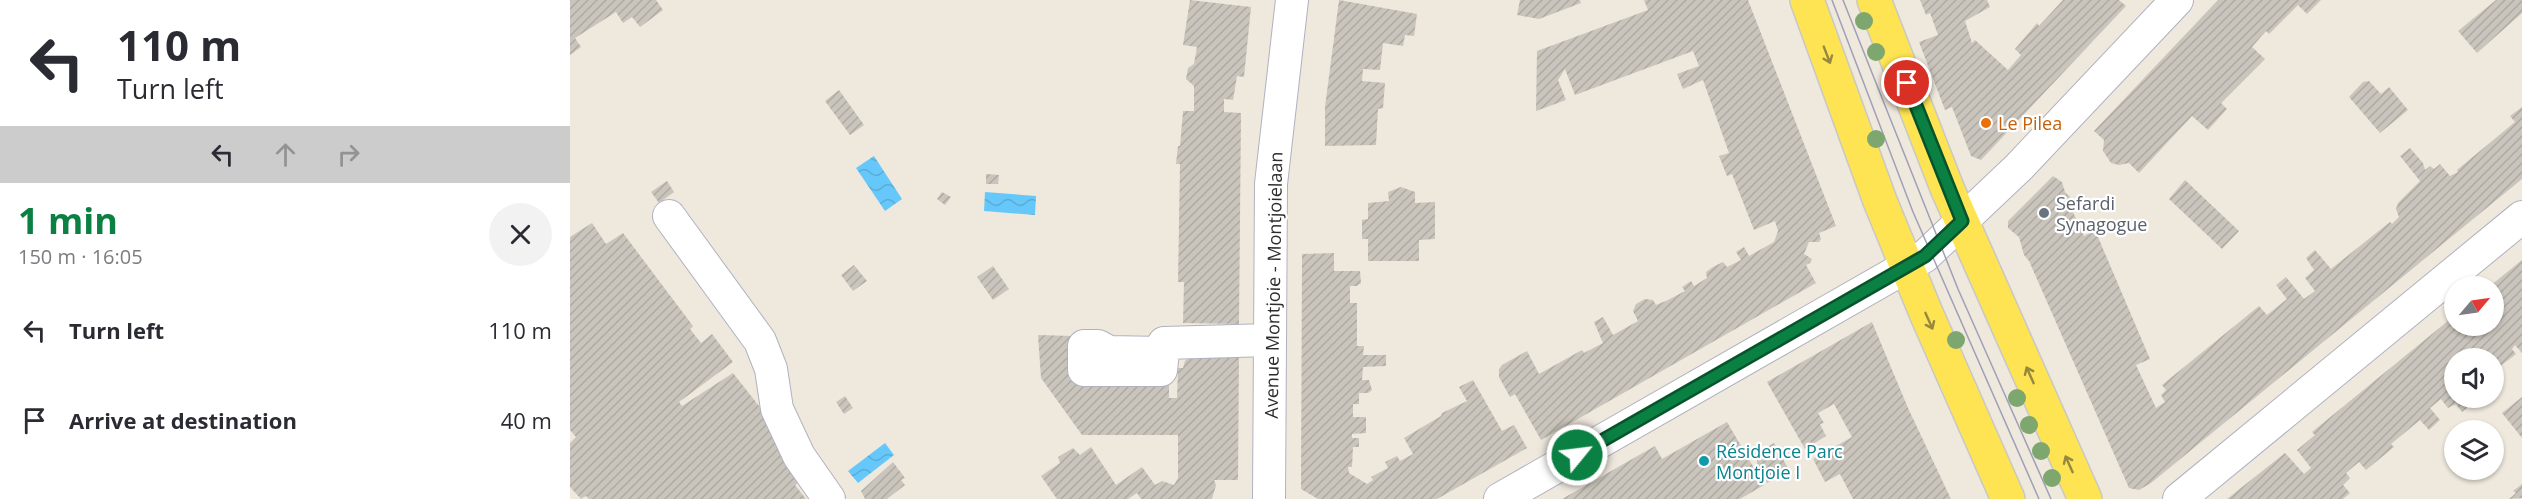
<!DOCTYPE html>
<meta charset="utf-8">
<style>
body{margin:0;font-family:"Open Sans",sans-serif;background:#f2f2f3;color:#2b2b33;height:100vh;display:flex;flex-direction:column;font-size:22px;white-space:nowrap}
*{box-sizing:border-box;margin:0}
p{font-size:20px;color:#7c7c81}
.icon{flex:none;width:33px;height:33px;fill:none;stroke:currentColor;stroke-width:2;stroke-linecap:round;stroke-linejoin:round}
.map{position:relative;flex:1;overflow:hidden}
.drawer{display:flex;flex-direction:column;background:#fff;width:570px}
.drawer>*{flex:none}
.banner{background:#fff;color:#2b2b33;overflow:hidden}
.needle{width:39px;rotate:61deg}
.controls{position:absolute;left:1874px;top:276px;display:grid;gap:12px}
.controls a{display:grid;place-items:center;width:60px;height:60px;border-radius:50%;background:#fff;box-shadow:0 2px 4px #0004;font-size:30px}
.pin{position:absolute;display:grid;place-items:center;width:51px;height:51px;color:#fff;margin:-26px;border:3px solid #fff;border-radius:50%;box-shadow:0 2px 6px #0007}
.me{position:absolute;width:66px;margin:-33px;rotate:61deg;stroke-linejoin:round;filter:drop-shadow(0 0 4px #0008)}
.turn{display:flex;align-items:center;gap:21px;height:126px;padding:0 18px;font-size:27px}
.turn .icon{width:78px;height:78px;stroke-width:2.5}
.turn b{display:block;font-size:42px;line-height:51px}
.lanes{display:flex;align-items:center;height:57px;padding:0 18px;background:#0003;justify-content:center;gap:30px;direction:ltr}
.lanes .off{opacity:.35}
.round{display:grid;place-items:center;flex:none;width:63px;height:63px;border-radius:32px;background:#f2f2f3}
.head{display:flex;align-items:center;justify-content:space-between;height:102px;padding:0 18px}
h1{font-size:36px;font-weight:700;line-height:45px;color:#0b8043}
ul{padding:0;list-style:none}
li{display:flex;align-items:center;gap:18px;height:90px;padding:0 18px}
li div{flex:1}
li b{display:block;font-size:22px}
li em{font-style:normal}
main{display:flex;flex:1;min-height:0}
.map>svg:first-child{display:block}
</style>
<main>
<section class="drawer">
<div class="banner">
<div class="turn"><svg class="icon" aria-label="left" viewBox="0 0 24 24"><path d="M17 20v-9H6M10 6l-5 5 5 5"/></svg><div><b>110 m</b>Turn left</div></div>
<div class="lanes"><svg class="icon" aria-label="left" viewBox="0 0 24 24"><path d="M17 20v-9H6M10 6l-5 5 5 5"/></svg><svg class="icon off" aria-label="ahead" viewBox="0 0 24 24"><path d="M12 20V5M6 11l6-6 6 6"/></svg><svg class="icon off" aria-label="right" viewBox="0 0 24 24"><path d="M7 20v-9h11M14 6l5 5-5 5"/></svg></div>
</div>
<div class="head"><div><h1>1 min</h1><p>150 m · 16:05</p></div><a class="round"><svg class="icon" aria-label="close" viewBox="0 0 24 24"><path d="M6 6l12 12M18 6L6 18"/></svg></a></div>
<ul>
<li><svg class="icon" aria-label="left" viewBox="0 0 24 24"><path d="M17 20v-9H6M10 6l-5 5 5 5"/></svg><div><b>Turn left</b></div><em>110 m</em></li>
<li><svg class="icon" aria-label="arrive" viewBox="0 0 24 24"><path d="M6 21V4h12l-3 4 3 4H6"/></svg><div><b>Arrive at destination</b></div><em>40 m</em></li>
</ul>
</section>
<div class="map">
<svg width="1952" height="499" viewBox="0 0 1952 499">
<defs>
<pattern id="water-waves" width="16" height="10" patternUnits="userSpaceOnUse" patternTransform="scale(1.5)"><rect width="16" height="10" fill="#66c8fa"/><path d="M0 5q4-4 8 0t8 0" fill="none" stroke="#59acd6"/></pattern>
<pattern id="building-hatch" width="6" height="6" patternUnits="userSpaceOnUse" patternTransform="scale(1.5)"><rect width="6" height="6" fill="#cac5bc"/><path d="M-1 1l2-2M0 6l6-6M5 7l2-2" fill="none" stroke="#aea9a2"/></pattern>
</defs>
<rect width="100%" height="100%" fill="#efe8dd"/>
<path fill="url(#water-waves)" d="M304,156L332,199L315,211L286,168Z
M415,192L466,196L465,215L414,211Z
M315,443L324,455L288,483L278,471Z"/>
<path fill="url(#building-hatch)" d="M0,0H86L93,10L70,27L62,17L53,23L46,12L5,38L11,47L0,55Z
M620,0L681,7L674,77L667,76L663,100L654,99V112L671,113L669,324L613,323L614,282H608L610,164H606L608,146H610L613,111H624V86L616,79L618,68L624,64L627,47L613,45Z
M769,0L847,14L844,36L835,35L833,46L813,43L810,70L793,69L792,81L815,83L813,108L808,109L806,145L755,146V107Z
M950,0H1010L1011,3L969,19L947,15Z
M1074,0H1178L1266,226L1249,233L1251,239L1249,242H1239L1234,254L1242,259L1240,263L1236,265L1246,283L971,440L945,394L940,397L929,377V369L932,365L957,351L969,374L1012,350L1014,353L1033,343L1024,322L1033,317L1043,335L1068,321L1063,311L1066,304L1075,299L1083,300L1086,305L1098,300L1115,291L1112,287L1121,281L1124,286L1137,278L1136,272L1143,267L1153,262L1157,267L1171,260L1166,252L1174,247L1179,256L1204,242L1208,231L1205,221L1184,230L1162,174L1157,176L1149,156L1159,153L1133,80L1113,89L1107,74L1129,66L1123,51L1005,95L995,69L988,80L996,100L966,111L967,51L1078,10Z
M1350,0H1417L1420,7L1395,21L1402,43L1405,40L1438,70L1451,55L1445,49L1467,23L1469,26L1493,0H1549L1556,6L1411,160L1401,156L1382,107L1375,110L1349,42L1368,35L1360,13L1356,15Z
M1648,0H1751L1737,14L1728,5L1699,34L1696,31L1682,47L1695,59L1651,103L1657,109L1638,130L1622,116L1569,173L1559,163L1549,165L1541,163L1533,151L1534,140L1524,131Z
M1926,0H1952V13L1907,53L1888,31Z
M1799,81L1811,94L1819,87L1838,110L1810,133L1779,97L1793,82Z
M269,90L294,125L280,135L255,101Z
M1952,107V179L1581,483L1569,490L1559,488L1459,261L1454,255L1449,237L1438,228V221L1483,176L1492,182L1495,192L1504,201L1500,206L1514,236L1525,230L1580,359L1566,365L1586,408L1595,402L1591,395L1596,390L1592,385L1689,306L1697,315L1717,299L1706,285L1716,277L1734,299L1745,291L1735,278L1744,270L1736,258L1745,250L1761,269L1820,222L1822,224L1829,217L1826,209L1828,203L1850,181L1830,156L1840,148L1853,163L1855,170L1860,166L1864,169L1870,164L1880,176L1888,172L1887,170L1945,122L1940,116Z
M416,174L429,175L428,184H416Z
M1615,180L1669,231L1652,249L1599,199Z
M97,181L104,192L89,203L81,192Z
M831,187L845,192V203L865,202V239L849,240V261H798V239H792V220L798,219V203L819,201L818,192Z
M372,192L381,197L375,205L367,199Z
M22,223L36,244L53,233L123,326L120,329L131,343L142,334L163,362L109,402L112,406L163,373L189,406L229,482L225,485L236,499H19L16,496L11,499L0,487V443L6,437L0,430V237Z
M764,253V271H790L791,283L787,286H780V303H787V346H794L793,355H816V366L793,367L792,380H799L802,390L798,393H789V404H783V417H796V433L782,434V438H789V447H783L782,467H778L779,473L797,484L803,480L801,477L818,468L815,462L827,456L830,461L843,454L834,438L871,416L872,413L897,401L889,387L903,380L932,431L944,425L957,448L867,499H748L731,489L732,254Z
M1952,260V353L1945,345L1942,349L1946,354L1923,372V358H1884V398H1894L1891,400L1897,408L1892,412L1886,404L1878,408L1871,399L1860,408L1870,420L1859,430L1850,420L1821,444L1824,447L1796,470L1789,462L1776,473L1780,478L1773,485L1780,493L1773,499H1657L1715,453L1734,474L1741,468L1727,450L1745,435L1742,432L1884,316V326H1923V286H1920Z
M284,265L297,281L283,291L271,275Z
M423,266L439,289L423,300L407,277Z
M1302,322L1338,408L1381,499H1283L1270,474L1255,482L1243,459L1282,437L1264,404L1248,413L1254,423L1250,424L1256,436L1235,449L1197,382Z
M468,335L503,336L508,383H599V398H607L608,368H613L615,361L620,357L669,356L668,480H644L646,485L642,499H571L567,493L558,499H487L471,476L490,463L488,457L503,448L510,455L521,447L546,485L572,467L585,485L592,481L604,485L608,478V435H512L471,378Z
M275,396L283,408L274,414L266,402Z
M1952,397V438L1932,413Z
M1157,422L1194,485L1170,499H992L1085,446L1092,459Z
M1204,443L1219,470L1197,483L1187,465V458L1189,452Z
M323,462L335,478L331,480L335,485L317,499H295L291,491Z
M1952,484V498L1939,499L1946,493L1943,491Z"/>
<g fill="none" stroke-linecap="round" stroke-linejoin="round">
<g stroke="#b1b2c1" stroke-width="34">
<path id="minor" d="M99,216L190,341L201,369L207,409L229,456L259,499
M592,353L539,352L528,346H514V370H591L594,343L700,340
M699,499L701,184L722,0
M930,499L1355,256L1449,167L1607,0
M1609,499L1952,217"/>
</g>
<g stroke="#c8c8c8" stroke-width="36">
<path id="major" d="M1237,0L1310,201L1356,313L1438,499
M1304,0L1377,188L1515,499"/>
</g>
<use href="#minor" stroke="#fff" stroke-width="32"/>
<use href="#major" stroke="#fee352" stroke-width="33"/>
<path stroke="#9fa0b8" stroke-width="1.5" d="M1262,0L1343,212L1469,499
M1273,0L1388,289L1481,499"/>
</g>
<g fill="#7da76e">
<circle cx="1294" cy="21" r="9"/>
<circle cx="1306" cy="52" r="9"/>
<circle cx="1306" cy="139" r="9"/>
<circle cx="1386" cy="340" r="9"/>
<circle cx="1447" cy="398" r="9"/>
<circle cx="1459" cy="425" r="9"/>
<circle cx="1471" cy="451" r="9"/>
<circle cx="1482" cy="478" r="9"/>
</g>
<defs><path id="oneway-shaft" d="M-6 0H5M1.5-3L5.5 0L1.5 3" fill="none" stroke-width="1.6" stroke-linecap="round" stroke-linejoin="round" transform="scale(1.5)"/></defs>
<g stroke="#95883f">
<use href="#oneway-shaft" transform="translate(1257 55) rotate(69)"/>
<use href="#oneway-shaft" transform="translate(1359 321) rotate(66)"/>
<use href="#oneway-shaft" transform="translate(1460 375) rotate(-114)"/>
<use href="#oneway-shaft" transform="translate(1499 464) rotate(-114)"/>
</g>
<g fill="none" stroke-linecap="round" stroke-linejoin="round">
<g stroke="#07532c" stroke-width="15">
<path id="route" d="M1007,455L1355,256L1392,221L1337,83"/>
</g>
<use href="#route" stroke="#0b8043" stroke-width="10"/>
</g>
<circle fill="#e8710a" stroke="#fff" stroke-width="2" cx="1416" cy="123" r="6"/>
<circle fill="#6b7280" stroke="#fff" stroke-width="2" cx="1474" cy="213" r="6"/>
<circle fill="#0f9aa8" stroke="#fff" stroke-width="2" cx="1134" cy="461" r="6"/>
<g text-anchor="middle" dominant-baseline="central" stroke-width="4.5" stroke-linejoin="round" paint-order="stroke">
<g font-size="18" fill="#c56008" stroke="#fff" text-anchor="start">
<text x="1428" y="123">Le Pilea</text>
</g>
<g font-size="18" fill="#5b616d" stroke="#fff" text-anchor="start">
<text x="1486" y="203">Sefardi<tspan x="1486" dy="21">Synagogue</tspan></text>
</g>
<g font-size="18" fill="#2c2c2c" stroke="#fff">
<text transform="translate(703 285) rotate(-89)">Avenue Montjoie - Montjoielaan</text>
</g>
<g font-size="18" fill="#0d838f" stroke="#fff" text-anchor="start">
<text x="1146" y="451">Résidence Parc<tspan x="1146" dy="21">Montjoie I</tspan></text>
</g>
</g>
</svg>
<div class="controls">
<a><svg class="needle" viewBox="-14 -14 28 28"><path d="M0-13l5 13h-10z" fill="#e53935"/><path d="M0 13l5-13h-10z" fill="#7c7c81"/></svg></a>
<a><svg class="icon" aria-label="sound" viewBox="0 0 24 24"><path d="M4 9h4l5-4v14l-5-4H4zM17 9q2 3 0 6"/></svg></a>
<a><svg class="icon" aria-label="layers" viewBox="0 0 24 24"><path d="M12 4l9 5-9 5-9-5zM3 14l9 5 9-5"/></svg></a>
</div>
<div class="pin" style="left:1337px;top:83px;background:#d93025"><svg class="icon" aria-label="arrive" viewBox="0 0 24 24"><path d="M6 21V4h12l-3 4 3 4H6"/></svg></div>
<svg class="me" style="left:1007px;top:455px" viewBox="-20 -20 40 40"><circle r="17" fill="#0b8043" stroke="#fff" stroke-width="3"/><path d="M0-11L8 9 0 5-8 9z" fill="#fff"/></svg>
</div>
</main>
